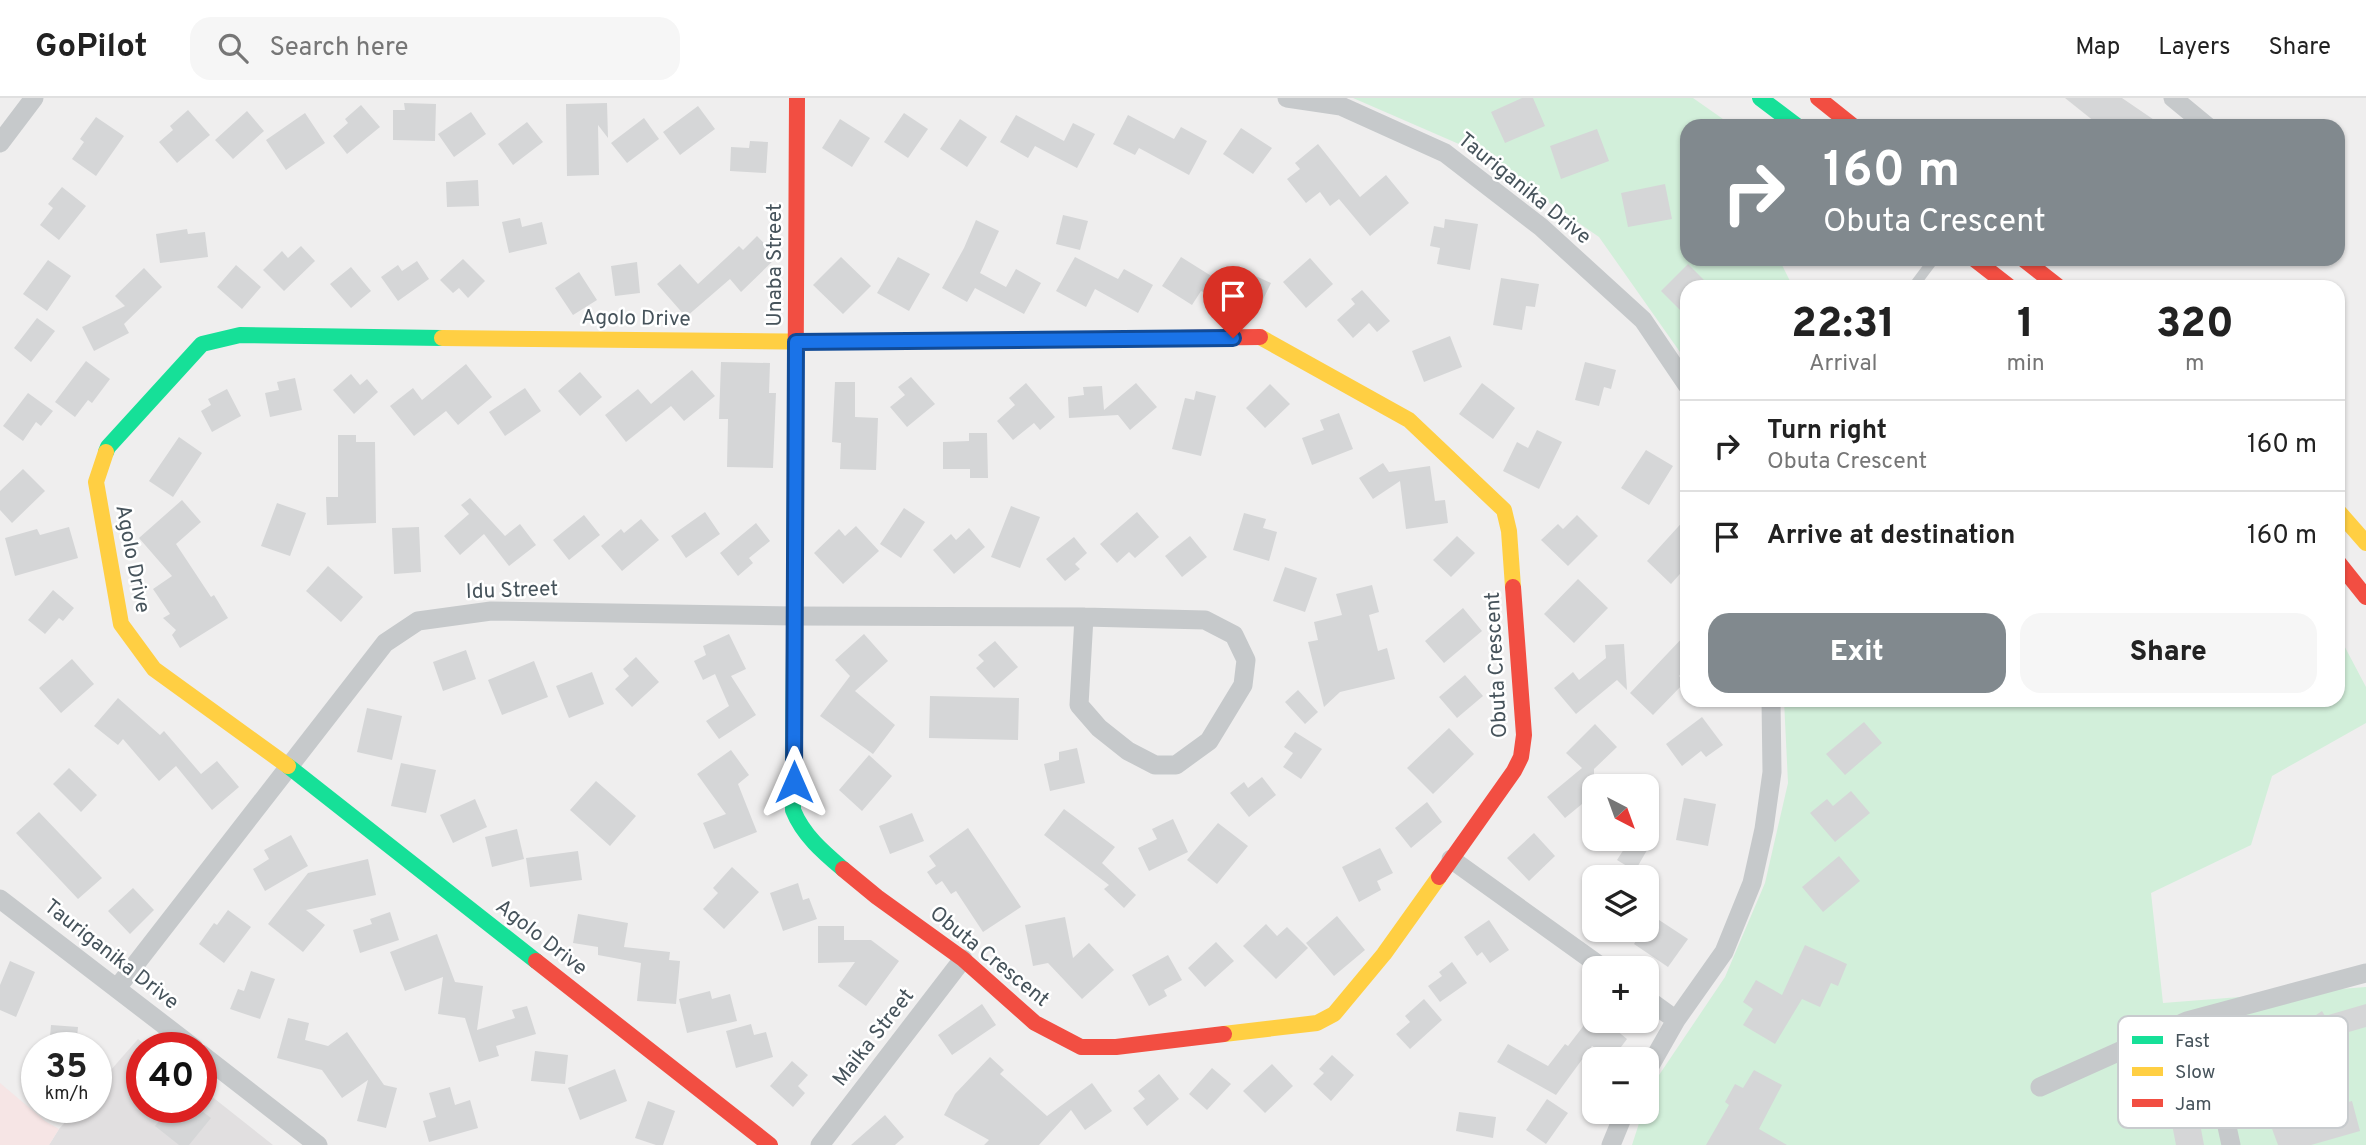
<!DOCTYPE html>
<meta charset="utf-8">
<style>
body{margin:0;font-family:Overpass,sans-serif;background:#f6f6f6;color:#222;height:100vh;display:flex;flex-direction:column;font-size:26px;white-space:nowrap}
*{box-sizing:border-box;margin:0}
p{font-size:23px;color:#767676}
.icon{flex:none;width:38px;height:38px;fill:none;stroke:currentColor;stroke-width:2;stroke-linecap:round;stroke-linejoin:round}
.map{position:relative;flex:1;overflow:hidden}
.details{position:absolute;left:1680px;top:182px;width:665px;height:427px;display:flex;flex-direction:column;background:#fff;border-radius:21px;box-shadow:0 2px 5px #0004}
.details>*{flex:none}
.banner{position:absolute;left:1680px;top:21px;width:665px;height:147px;border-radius:21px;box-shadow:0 2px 5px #0004;background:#81898e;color:#fff;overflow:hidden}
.needle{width:46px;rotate:139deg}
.controls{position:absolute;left:1582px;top:676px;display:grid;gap:14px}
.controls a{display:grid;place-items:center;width:77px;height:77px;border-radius:14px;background:#fff;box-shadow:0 2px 5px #0004;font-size:35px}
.speed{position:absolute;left:21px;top:934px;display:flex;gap:14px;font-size:35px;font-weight:700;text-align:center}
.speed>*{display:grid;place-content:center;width:91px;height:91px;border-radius:50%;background:#fff;box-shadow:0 2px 5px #0004;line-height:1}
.speed small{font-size:18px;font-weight:400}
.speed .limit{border:10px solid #d22;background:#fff;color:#111}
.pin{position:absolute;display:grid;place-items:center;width:60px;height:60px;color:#fff;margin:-72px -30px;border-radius:50% 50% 50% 0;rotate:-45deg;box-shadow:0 0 7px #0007}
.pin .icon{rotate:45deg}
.me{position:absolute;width:77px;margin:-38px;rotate:0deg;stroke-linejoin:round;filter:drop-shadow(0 0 5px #0008)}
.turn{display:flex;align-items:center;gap:24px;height:147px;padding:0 28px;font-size:32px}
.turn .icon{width:91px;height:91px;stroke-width:2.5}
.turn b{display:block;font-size:49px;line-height:60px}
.eta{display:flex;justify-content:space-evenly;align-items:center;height:119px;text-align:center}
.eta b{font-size:42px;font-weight:800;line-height:49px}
.cta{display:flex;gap:14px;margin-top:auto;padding:14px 28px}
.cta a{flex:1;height:80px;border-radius:21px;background:#81898e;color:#fff;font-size:28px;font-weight:800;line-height:80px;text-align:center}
.cta a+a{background:#f6f6f6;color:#222}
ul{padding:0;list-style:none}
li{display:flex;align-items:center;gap:21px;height:91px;padding:0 28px;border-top:2px solid #e0e0e0}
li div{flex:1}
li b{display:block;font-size:26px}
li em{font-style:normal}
header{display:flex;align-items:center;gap:42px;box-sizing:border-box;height:98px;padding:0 35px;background:#fff;border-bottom:2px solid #e0e0e0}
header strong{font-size:33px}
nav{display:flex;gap:38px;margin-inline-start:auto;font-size:24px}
.search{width:490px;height:63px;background:#f6f6f6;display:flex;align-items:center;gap:18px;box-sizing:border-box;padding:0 24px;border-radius:21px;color:#767676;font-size:26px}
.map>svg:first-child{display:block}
</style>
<header>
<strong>GoPilot</strong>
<div class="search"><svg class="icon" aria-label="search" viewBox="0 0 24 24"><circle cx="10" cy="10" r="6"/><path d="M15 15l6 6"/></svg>Search here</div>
<nav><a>Map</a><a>Layers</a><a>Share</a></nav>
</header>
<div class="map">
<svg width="2366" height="1047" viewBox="0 0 2366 1047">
<rect width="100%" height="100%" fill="#efeeee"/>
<path fill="#e1dfe0" d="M138,941L150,950H142V1010H201V990L273,1047H49L59,1031L78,1010H96V989Z"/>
<path fill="#f6e5e5" d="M0,985L45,1023L59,1031L49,1047H0Z"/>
<path fill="#d2efda" d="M1353,0H1693L1733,28H1687V161H1779L1793,189H1687V264L1599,139L1475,53Z
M2338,536L2366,589V625L2272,678L2251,747L2151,795L2163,905L2366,889V1047H1632L1643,1013H1647V1004L1653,986L1725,879L1765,785L1788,685L1784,602H2338Z"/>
<path fill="#d5d6d7" d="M1522,0H1533L1545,28L1505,45L1491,14Z
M2065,0H2122L2163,28H2100Z
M404,5L436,6L435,43L393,42V12H405Z
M607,5L608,40L598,27L599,77L567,78L566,6Z
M361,7L380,29L347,56L333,38L348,25L345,21Z
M698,8L715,31L680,57L663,34Z
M188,12L210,37L177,65L159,44L173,32L170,28Z
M247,13L264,33L233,61L215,42Z
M471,14L486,36L454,59L438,36Z
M305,15L325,45L286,72L266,42Z
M904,15L928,31L908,60L884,44Z
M1016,17L1064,43L1073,25L1095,36L1077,70L1035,48L1028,60L1000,44Z
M1128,17L1174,41L1181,29L1207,43L1189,77L1139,50L1135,57L1113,46Z
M96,19L124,38L96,78L72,61L84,44L80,41Z
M644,20L659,41L627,65L611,45Z
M840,21L870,40L852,69L822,50Z
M960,21L987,39L967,69L940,51Z
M527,24L543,44L513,67L498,46Z
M1241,30L1272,50L1253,76L1223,56Z
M1597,31L1609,63L1561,81L1550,48Z
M750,43L768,44L766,75L730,73L731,49L749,50Z
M1318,46L1360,99L1386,77L1409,105L1370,138L1339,101L1330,108L1320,94L1306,105L1287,81L1300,71L1295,65Z
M478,82L479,108L447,109L446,84Z
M1665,86L1672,121L1628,129L1621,95Z
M62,89L86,108L59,142L40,127L53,110L48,106Z
M1063,117L1088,123L1080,152L1056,146Z
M520,120L522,129L542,124L547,146L509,155L502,124Z
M1445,121L1478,126L1470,172L1437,166L1440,150L1430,148L1434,128L1444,130Z
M976,122L999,133L980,175L1006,189L1016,171L1041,185L1024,216L975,190L967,204L942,190L964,150Z
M187,131L188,136L205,134L208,159L160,165L156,136Z
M757,138L777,159L741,194L730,181L686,219L657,186L680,166L698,186L739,148L743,152Z
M301,148L315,163L284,193L263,172L282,153L288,160Z
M841,159L871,188L843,216L813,187Z
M898,159L930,176L909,213L877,195Z
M1075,159L1118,181L1124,171L1153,187L1138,215L1095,191L1086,209L1056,193Z
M1181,159L1229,189L1238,170L1271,185L1255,218L1201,193L1192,207L1162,188Z
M1310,160L1333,186L1306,210L1283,184Z
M463,161L485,183L468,200L459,190L453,195L440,182Z
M48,162L71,178L47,213L23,196Z
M417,163L429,181L398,203L381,179L398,167L402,173Z
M637,164L640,195L615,198L611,168Z
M1688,166L1711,189H1687V219L1661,193Z
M236,167L261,189L242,211L217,189Z
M351,169L371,193L351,210L330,186Z
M144,170L162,189L124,226L129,235L94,253L82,229L125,208L115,198Z
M579,174L597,202L573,217L555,190Z
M1501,180L1539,186L1535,209L1526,208L1522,232L1493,227Z
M1362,192L1390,223L1377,234L1369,225L1353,240L1337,222L1355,206L1351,201Z
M37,220L55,233L31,264L14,250Z
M1450,238L1462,269L1424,284L1412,253Z
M86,263L110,281L92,305L88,302L75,319L55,304Z
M721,264L770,265L769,295H776L773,370L727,369L728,321H719Z
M1585,264L1616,272L1611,291L1604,289L1599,308L1575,302Z
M466,266L492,299L458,327L446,313L414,338L390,308L413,290L422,302Z
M692,272L715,298L684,323L671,308L626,344L605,317L638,291L651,306Z
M580,274L602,299L580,318L558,293Z
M351,276L360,287L367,281L378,294L354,316L333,292Z
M911,279L935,306L907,329L890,309L905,297L898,289Z
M295,280L302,312L270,319L265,295L279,292L277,284Z
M835,284H855V319L878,320L876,372L840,371L841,345L832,344Z
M1026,285L1055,319L1040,332L1034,325L1013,342L997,323L1015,307L1009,300Z
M1136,285L1157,309L1130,332L1118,317L1069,320L1068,299L1084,297L1083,289L1102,288L1104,312Z
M1482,285L1515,310L1493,341L1459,316Z
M1270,286L1290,306L1265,330L1246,310Z
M525,290L541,313L505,338L489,314Z
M227,291L241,318L212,334L201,313L211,307L208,301Z
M1196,293L1216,298L1201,358L1172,351L1185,300L1194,302Z
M28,295L53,313L41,328L36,324L23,343L3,328Z
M1339,315L1353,351L1312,367L1302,340L1324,332L1320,322Z
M1537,332L1562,344L1539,391L1503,373L1517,344L1528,350Z
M969,335H987L988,380H970V371H943V344L969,343Z
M338,337H356V344H375L376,425L327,427L326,399H338Z
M179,339L202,355L173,399L149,383Z
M1646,352L1673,368L1649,407L1621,390Z
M1383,365L1389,374L1430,368L1435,403L1445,402L1448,425L1406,431L1400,383L1373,401L1359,380Z
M23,371L45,393L12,425L0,412V393Z
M470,400L505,438L520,426L536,447L509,468L484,436L460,457L444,438L469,416L461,407Z
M182,402L201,424L176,446L211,499L214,497L228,520L180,550L172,537L176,532L163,520L170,516L153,491L172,478L139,440Z
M277,405L306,415L290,458L261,448Z
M1011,408L1040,419L1020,470L991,459Z
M904,410L925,424L901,460L880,446Z
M705,414L720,436L686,460L671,438Z
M1137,414L1159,439L1135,460L1129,454L1117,465L1100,446Z
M1244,415L1266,421L1263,430L1277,434L1269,463L1233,452Z
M584,417L600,437L569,462L553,442Z
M1577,417L1598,438L1568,468L1541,442L1558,426L1563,431Z
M1687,419V468L1671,486L1647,463Z
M641,421L659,442L622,473L601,448L621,431L624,435Z
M756,425L770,443L749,460L753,465L738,478L720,455Z
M856,428L879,453L843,486L814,455L839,431L845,438Z
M69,429L78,460L15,478L5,440L37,431L40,437Z
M419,429L421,474L394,476L392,430Z
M969,430L985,449L954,476L933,452L951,436L956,442Z
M1190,438L1207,459L1182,479L1165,458Z
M1457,438L1475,455L1451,479L1433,462Z
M1074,439L1087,455L1075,466L1080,471L1065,483L1046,461Z
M328,468L363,499L341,524L306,493Z
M1285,469L1317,480L1305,514L1273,503Z
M1578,481L1608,510L1574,545L1544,516Z
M1372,487L1379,514L1369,517L1378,553L1387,550L1395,581L1340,594L1324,609L1308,544L1318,542L1314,524L1342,517L1336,496Z
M53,492L74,510L63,523L59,520L45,536L28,522Z
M1463,510L1482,533L1444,565L1425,543Z
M1687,535V570L1679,578L1685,584L1653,617L1630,595Z
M729,536L746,571L731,578L756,617L719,641L706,623L729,608L715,576L703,582L694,563L706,557L703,548Z
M864,536L888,563L855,593L895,627L873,656L820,618L850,578L835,562Z
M995,543L1018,569L994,590L976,570L984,563L978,557Z
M1624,546L1627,592L1617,582L1576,616L1554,590L1573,574L1579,582L1606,560L1605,547Z
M466,552L476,581L443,593L433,564Z
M636,559L659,584L632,609L615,591L629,578L623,571Z
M72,561L94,586L61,615L39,590Z
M534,563L548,599L502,617L488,582Z
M592,574L604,606L569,620L556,588Z
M1465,577L1483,598L1457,620L1439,599Z
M1298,592L1318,614L1305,626L1285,604Z
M930,598L1019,600L1018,642L929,640Z
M118,600L160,637L164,633L201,676L217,663L239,689L212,712L176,668L159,683L123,641L118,647L94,628Z
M367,610L402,618L392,662L357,654Z
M1702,619L1723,647L1706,659L1701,653L1682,668L1666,646Z
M1864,624L1882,645L1845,677L1826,656Z
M1595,626L1617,649L1594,671V715L1582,706L1565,720L1547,699L1582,670L1566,655Z
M1449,630L1474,656L1433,696L1407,670Z
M1295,634L1322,651L1301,681L1283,669L1293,655L1284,649Z
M1077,650L1085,685L1050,693L1044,666L1059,662V654Z
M731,652L749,677L738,686L757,734L714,751L703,725L726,716L697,676Z
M869,657L892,678L862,713L839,692Z
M401,665L436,672L426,715L391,708Z
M69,670L97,697L81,714L53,686Z
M1262,679L1276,697L1249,719L1230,695L1244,684L1248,690Z
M596,683L636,718L610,748L570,712Z
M1851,693L1870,715L1835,744L1810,715L1827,701L1833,708Z
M1684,700L1716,706L1708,748L1676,742Z
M475,701L487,729L453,745L440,717Z
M1427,704L1442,724L1411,750L1395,730Z
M1064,711L1115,749L1102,765L1136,797L1124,810L1104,791L1109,787L1044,737Z
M39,714L102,780L78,801L16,735Z
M912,715L924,743L890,756L879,728Z
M1173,721L1188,754L1149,773L1138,750L1157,741L1152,731Z
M1218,725L1248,748L1217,786L1187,762Z
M968,730L1021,809L983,834L956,793L951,796L942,783L936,787L927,774L936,768L929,758Z
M517,731L524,761L492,769L485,739Z
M1534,735L1555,758L1529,783L1507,760Z
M291,737L308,768L265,793L253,771L269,761L264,752Z
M1631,740H1654L1635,773L1617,762Z
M1380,750L1393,775L1377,783L1381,792L1359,804L1342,769Z
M578,753L582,782L530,789L526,760Z
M1839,758L1860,783L1823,814L1802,789Z
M368,761L376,797L306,812L325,827L303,854L268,826L308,775Z
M732,769L759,794L724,831L703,811L718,795L713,790Z
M798,785L803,802L809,800L817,821L783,833L770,795Z
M133,790L154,812L130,836L108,813Z
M228,812L251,829L224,865L199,846L214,825L217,827Z
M390,814L399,842L360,855L353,832L372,826L370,821Z
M578,816L628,825L624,849L670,854L669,862L680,863L676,906L637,903L641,865L598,857V849L573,845Z
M1337,818L1365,852L1334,878L1306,845Z
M1653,818L1688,841L1668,869L1634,846L1636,843L1617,831H1647Z
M1065,819L1073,860L1089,845L1114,872L1082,901L1048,865L1033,868L1025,827Z
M1489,822L1509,852L1490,865L1482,854L1477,858L1464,839Z
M1266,826L1277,838L1287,829L1308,850L1276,881L1243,848Z
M818,828H844V842H871L899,863L866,908L838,888L855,864L818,865Z
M437,836L455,884L483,888L477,932L515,920L512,912L527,908L536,936L496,948L499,958L479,964L465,920L438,916L443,879L405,893L390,854Z
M1216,844L1234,863L1205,889L1188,870Z
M1805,847L1847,866L1838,888L1831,885L1820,909L1802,901L1775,946L1743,927L1753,911L1743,904L1756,882L1782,897Z
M1168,857L1182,882L1164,892L1167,898L1149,908L1132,877Z
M10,863L35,874L16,919L0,912V887Z
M1452,864L1467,885L1440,904L1428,888L1442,878L1439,874Z
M251,873L275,881L260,921L230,911L238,891L244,893Z
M710,893L712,901L730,896L737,923L687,935L679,901Z
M1424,901L1442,922L1410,951L1396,936L1410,924L1405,918Z
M982,906L996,927L952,957L938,937Z
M2366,906V929L2328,940L2341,1006L2352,1003L2360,1033L2311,1047H2278L2271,1028L2273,1027L2257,962L2254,963L2253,958L2206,973L2197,941L2280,918L2286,937L2322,913L2325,918Z
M288,920L309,925L305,942L328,948L347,934L384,987L397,990L386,1030L357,1023L368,982L342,1000L322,972L277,960Z
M1588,922H1623L1616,932L1627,941L1612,961L1592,948L1556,997L1497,964L1508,946L1548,968L1565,946L1568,948Z
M751,926L754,937L766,934L773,959L736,970L726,933Z
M51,927L78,929L76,950H49Z
M535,953L568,957L565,986L531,983Z
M1332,957L1354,977L1331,1003L1313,986L1324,975L1319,971Z
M990,959L1004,972L1000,976L1047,1018L1092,985L1112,1013L1085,1032L1071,1012L1039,1047H984L989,1042L944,1017L955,996Z
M792,963L808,977L798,988L805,995L793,1009L770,988Z
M1272,966L1293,988L1265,1015L1243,993Z
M1212,970L1231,986L1207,1012L1189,996Z
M615,971L627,1003L580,1022L568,990Z
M1754,972L1782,987L1759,1031L1787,1047H1706L1729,1007L1725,1004L1735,986L1743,990Z
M1159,976L1179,1001L1147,1028L1133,1010L1145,1001L1138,993Z
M450,989L455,1007L470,1002L478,1030L429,1044L423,1023L436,1019L429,995Z
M1547,1001L1568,1015L1546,1046L1526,1032Z
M648,1003L675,1013L663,1047H656L635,1040Z
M170,1010H198L211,1020L189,1047H179L155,1028Z
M1459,1014L1496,1019L1493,1040L1456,1033Z
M2198,1015L2204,1047H2176L2171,1021Z
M885,1017L904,1039L895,1047H851Z"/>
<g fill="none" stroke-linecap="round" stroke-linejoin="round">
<path stroke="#c6c9cb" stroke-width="10" d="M1913,189L1934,161"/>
<path stroke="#c6c9cb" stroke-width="19" d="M1287,0L1341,8L1445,55L1541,129L1643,222L1687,287
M2173,0L2207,28
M0,45L34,0
M1451,761L1603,870
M0,801L194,950
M117,890L385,545L418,523L491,513L794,518L1084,519L1205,522L1234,537L1246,562L1243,587L1209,643L1176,667H1155L1128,653L1099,630L1079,607L1084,519
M1647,901L1676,922
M201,956L318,1047
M1647,973L1676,922L1724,854L1752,785L1764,731L1772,674L1771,602
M2040,989L2187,923L2366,875
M2226,1024L2231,1047
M820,1047L963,861
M1611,1047L1625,1013"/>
<path stroke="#16e098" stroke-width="16" d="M1760,0L1797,28
M106,354L108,349L202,246L240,237L442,240
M795,396L793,712C803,737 823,754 843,771
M288,668L536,863"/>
<path stroke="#ffcf43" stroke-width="16" d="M1260,239L1409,322L1504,412L1509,433L1513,489
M442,240L837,244
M106,354L96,384L121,526L154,571L288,668
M2338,413L2366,445
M1224,936L1317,925L1334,916L1384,856L1439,779"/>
<path stroke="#f24e42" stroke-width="16" d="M1818,0L1853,28
M1974,161L2010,189
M2023,161L2059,189
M837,244L1260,239
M795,396L797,0
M2338,464L2366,499
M843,771L877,799L963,861L1035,925L1081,949H1116L1224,936
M1439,779L1514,673L1521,659L1524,637L1513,489
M536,863L770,1047"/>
</g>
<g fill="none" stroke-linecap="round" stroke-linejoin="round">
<g stroke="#114b97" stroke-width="18">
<path id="route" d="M794,684L796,244L1233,240"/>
</g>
<use href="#route" stroke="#1a73e8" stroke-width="12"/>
</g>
<g text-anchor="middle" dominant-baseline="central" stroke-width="5" stroke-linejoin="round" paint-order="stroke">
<g font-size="21" fill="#46535b" stroke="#fff">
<text transform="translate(1524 91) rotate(39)">Tauriganika Drive</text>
<text transform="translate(775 167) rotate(-90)">Unaba Street</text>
<text transform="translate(636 221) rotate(1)">Agolo Drive</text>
<text transform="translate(132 461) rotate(79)">Agolo Drive</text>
<text transform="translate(512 493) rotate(-2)">Idu Street</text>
<text transform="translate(1497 567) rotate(-93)">Obuta Crescent</text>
<text transform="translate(541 840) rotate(38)">Agolo Drive</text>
<text transform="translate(111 857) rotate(38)">Tauriganika Drive</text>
<text transform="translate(989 859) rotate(39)">Obuta Crescent</text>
<text transform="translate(874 940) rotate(-52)">Maika Street</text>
</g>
</g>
<rect x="2118" y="918" width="230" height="112" rx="10" fill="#fff" stroke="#c8cbce" stroke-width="2"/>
<rect x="2132" y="938" width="31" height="8" fill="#16e098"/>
<rect x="2132" y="969" width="31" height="9" fill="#ffcf43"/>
<rect x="2132" y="1001" width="31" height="8" fill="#f24e42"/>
<g font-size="19" fill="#46535b">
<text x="2175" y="949">Fast</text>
<text x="2175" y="980">Slow</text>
<text x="2175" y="1012">Jam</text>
</g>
</svg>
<div class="controls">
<a><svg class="needle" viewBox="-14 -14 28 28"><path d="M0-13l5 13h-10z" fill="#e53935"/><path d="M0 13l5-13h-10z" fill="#767676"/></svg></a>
<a><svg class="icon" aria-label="layers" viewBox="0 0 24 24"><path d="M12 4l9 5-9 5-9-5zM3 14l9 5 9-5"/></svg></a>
<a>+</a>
<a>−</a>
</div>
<div class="speed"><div>35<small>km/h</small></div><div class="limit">40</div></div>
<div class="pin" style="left:1233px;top:240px;background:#d93025"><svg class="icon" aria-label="arrive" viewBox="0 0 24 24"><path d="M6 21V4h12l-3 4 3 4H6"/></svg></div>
<svg class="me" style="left:794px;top:684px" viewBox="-20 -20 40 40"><path d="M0-17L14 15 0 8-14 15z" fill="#1a73e8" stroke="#fff" stroke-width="4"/></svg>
<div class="banner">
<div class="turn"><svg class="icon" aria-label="right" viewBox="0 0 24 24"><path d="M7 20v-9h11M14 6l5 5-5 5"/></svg><div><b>160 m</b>Obuta Crescent</div></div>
</div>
<section class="details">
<div class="eta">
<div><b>22:31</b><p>Arrival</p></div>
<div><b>1</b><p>min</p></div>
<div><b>320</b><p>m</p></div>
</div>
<ul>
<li><svg class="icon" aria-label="right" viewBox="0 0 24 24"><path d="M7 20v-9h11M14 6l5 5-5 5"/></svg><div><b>Turn right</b><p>Obuta Crescent</p></div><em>160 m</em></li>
<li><svg class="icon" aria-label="arrive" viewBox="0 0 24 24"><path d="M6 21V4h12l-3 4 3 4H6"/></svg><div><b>Arrive at destination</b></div><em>160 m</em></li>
</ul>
<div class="cta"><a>Exit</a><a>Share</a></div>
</section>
</div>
